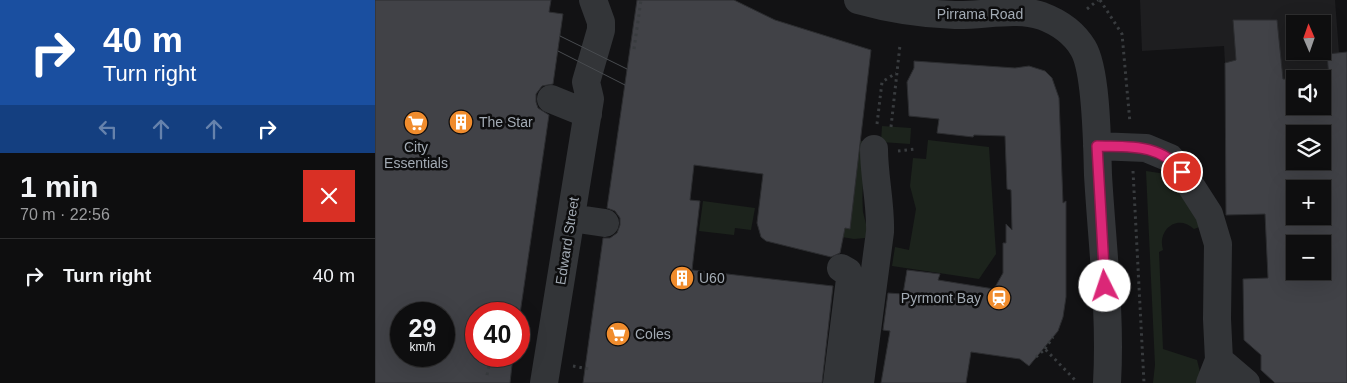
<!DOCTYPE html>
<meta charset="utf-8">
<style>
body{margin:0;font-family:Helvetica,sans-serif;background:#171718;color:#f1f3f6;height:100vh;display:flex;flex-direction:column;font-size:19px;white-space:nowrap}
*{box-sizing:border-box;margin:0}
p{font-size:16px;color:#9b9c9e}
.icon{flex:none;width:28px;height:28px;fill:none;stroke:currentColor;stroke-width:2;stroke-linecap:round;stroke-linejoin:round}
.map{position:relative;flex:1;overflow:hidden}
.sheet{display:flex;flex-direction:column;background:#0e0e0f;width:375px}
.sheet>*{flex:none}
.top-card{background:#1a4fa0;color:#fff;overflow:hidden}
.needle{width:32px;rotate:358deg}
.buttons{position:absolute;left:911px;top:15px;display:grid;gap:10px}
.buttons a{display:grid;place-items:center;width:45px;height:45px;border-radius:0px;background:#0e0e0f;box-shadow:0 5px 20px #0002,0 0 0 1px #2e2e2f;font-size:25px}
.speed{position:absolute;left:15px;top:302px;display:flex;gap:10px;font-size:25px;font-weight:700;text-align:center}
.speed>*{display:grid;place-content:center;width:65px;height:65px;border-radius:50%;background:#0e0e0f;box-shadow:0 5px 20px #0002,0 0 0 1px #2e2e2f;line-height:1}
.speed small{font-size:12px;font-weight:400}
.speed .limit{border:8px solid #d22;background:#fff;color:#111}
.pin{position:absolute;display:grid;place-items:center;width:42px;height:42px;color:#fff;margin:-21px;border:2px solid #fff;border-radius:50%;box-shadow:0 1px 5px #0007}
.me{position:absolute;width:55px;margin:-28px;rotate:356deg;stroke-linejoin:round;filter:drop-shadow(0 0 4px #0008)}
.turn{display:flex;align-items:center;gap:18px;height:105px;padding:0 20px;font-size:22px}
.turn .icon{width:65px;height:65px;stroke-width:2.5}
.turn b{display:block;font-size:35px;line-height:42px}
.lanes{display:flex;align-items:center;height:48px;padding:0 20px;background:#0003;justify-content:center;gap:25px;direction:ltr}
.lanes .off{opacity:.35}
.round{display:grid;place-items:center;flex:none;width:52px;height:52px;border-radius:0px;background:#171718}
.overview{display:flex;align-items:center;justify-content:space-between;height:85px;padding:0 20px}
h1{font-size:30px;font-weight:700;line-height:38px}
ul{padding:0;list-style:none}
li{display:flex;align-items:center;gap:15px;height:75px;padding:0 20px;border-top:1px solid #2e2e2f}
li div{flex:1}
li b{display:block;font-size:19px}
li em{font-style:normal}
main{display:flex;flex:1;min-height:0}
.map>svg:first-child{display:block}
</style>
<main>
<section class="sheet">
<div class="top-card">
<div class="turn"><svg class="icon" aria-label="right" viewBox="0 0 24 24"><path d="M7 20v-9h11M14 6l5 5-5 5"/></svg><div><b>40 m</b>Turn right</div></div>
<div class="lanes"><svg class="icon off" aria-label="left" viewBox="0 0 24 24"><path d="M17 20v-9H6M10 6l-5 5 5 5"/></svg><svg class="icon off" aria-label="ahead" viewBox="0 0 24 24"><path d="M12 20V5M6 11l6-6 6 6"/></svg><svg class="icon off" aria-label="ahead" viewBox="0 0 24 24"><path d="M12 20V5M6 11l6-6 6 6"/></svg><svg class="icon" aria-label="right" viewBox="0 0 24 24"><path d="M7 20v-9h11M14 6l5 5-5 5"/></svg></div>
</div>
<div class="overview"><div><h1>1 min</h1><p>70 m · 22:56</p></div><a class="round" style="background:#d93025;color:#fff"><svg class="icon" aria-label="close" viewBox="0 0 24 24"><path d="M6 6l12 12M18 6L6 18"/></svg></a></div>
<ul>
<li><svg class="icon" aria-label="right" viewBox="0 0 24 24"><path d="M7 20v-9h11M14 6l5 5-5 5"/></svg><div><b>Turn right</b></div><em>40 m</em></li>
</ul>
</section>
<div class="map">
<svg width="972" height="383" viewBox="0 0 972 383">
<rect width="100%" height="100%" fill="#121214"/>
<path fill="#1e1e20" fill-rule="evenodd" d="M765,0H960L964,53L952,54L954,78L908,79L901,20H859L861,60L850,63L849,46L767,51ZM920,24H948V51H920Z"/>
<path fill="#1c231c" d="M507,126L536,128L535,144L506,142Z
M553,140L614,147L621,254L604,279L517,266L520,247L534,250L541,209L535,186L538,158L551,159Z
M485,141H494C490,164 486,188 488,212C490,222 494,228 490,238L479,239L467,237Z
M771,171L791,174L827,226L819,229C802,213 782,230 788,250L784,252L788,349L822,360L825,372L822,383H778L780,365Z
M328,201L380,208L376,230L360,228L359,235L324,231Z"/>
<path fill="#414247" stroke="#2c2d30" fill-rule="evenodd" d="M0,0H176L174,12L188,14L178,84L167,86L161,94V102L163,108L174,115L145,314H101V356H138L135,383H0ZM26,314H69V356H26Z
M262,0H359L400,20L496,50L475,229L470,228L465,253L456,257L391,241L386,237L382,223L388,174L319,165L315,200L325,201L317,270L458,286L447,383H208L228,238H235L242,233L245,225V218L240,211L232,208Z
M858,20H902L908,79H920V106H948V79H927L954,78L952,54L972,52V383H900L886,370V355L869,340L868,279L893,278L890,214L851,215L850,63L861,60ZM920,134H948V161H920ZM920,189H948V216H920ZM920,244H948V271H920Z
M539,61L640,68L654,66L670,71L677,78L684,98L688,203L691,201V297L688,317L683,331L654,366L645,359L596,352L591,383H506L515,331L508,330L513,293L528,294L532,270L565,274L563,280L619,289L628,273V243H631V224L637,230L636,190L632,189L630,136L599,135L598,137L562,133L564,119L534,116L532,82L539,68Z"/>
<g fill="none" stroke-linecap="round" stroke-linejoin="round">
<path stroke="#393c3f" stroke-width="3" stroke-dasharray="2.5 4" stroke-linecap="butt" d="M725,0L747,34L755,123
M712,9L723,0
M259,49L266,0
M502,124L507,82L521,73
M516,127L525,45
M523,151L540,149
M758,171L769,383
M670,349L678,337
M661,357L670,349L701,381
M198,366L214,369
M112,375L116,356"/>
<path stroke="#333538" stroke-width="28" d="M483,0C515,9 547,14 580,15C608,16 641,7 667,16C683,22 699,33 708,48C722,71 722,146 723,175C727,244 736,314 732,383
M176,99L213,114
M722,146L771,148L795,158L807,172L834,214L843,244L842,319L844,360L835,383
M196,218L230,223
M844,360L871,383
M169,383L215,99L211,82L226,30V22L218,0
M462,383L475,279L473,272L466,268
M485,383L505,232C506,204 499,177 499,149"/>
<path stroke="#484b4f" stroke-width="1" d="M185,36L252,69
M183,51L250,85"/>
</g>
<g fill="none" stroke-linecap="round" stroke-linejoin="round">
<g stroke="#8e194d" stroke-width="12">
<path id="route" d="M730,286L722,146C753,147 786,143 807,172"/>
</g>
<use href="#route" stroke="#db2777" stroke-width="9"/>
</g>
<defs>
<g id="building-disc" transform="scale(1.25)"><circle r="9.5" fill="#f08c2d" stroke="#0d0d0e"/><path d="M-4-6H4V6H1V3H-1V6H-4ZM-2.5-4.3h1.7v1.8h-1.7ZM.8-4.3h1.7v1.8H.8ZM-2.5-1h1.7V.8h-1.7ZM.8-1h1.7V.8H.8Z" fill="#fff"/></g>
<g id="supermarket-disc" transform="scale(1.25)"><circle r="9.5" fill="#f08c2d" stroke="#0d0d0e"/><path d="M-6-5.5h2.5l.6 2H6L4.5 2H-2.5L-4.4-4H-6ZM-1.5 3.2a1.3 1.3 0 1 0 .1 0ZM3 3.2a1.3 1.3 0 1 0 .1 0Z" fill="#fff"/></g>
<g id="station-disc" transform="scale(1.25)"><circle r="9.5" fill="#f08c2d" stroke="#0d0d0e"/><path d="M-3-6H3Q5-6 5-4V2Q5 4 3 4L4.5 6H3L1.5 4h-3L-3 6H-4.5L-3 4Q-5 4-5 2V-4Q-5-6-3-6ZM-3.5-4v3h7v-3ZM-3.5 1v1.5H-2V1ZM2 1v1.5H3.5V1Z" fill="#fff"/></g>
</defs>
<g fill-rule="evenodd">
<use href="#building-disc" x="86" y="122"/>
<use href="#supermarket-disc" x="41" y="123"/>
<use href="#building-disc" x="307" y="278"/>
<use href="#station-disc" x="624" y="298"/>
<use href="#supermarket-disc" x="243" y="334"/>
</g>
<g text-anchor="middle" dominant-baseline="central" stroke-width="5" stroke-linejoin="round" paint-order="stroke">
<g font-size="14" fill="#a3abb4" stroke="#0d0d0e">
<text x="605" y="14">Pirrama Road</text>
<text transform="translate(192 241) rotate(-81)">Edward Street</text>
</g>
<g font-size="14" fill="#a3abb4" stroke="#0d0d0e" text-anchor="start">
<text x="104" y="122">The Star</text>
<text x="41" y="147" text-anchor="middle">City<tspan x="41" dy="16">Essentials</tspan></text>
<text x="324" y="278">U60</text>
<text x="606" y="298" text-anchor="end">Pyrmont Bay</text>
<text x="260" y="334">Coles</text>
</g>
</g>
</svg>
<div class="buttons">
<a><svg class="needle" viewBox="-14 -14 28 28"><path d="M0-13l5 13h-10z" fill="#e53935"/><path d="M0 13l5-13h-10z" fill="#9b9c9e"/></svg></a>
<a><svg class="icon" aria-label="sound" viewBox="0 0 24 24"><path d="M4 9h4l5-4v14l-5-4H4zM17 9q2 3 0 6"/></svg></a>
<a><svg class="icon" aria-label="layers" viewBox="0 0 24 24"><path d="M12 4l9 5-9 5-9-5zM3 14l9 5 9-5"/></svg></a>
<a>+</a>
<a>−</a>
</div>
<div class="speed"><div>29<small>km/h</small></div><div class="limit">40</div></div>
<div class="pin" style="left:807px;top:172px;background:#d93025"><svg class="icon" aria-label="arrive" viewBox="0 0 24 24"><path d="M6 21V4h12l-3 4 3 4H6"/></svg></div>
<svg class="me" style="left:730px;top:286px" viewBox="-20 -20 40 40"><circle r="19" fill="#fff"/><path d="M0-13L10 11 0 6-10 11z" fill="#db2777"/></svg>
</div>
</main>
